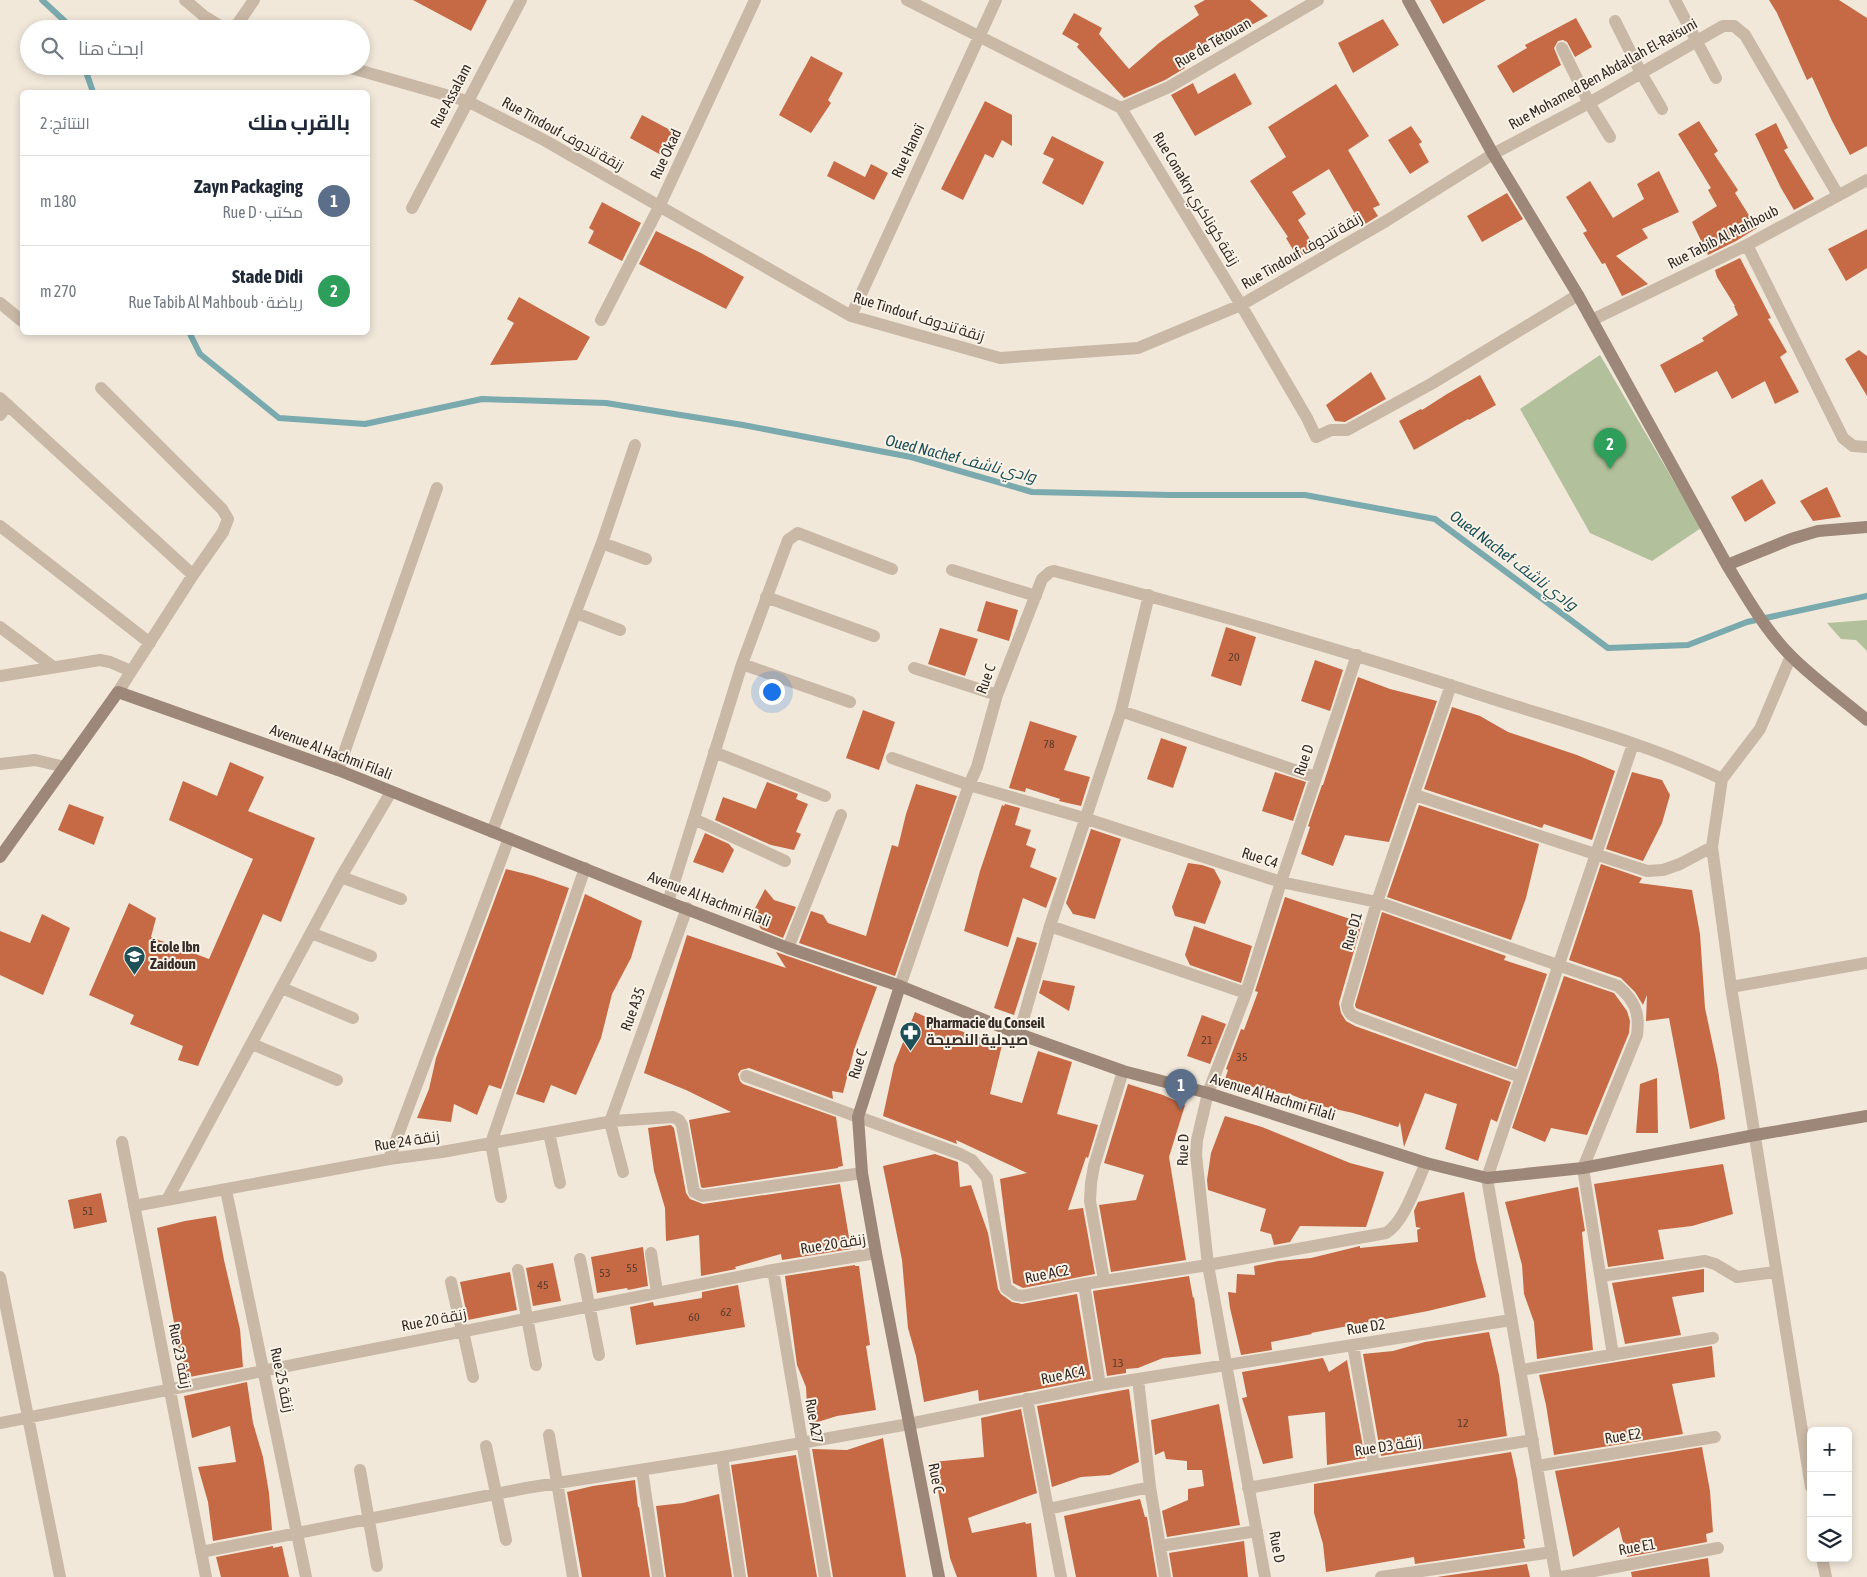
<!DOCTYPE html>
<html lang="ar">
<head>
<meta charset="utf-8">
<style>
	body { margin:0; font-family:"Asap Condensed",Cairo,sans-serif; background:#f2f2f3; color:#1f2937; direction:rtl }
	.controls { position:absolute; right:15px; bottom:15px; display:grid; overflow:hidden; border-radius:8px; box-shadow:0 2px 8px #0003 }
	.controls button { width:45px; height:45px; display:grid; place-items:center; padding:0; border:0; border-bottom:1px solid #e0e1e3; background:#fff; color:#1f2937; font:25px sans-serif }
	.you { position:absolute; left:771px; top:691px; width:18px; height:18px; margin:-12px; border:4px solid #fff; border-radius:50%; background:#1a73e8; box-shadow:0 0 0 8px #1a73e833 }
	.badge { display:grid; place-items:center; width:32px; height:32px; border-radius:50%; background:#2563eb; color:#fff; font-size:16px; font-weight:700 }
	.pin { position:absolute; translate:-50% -41px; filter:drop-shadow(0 1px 2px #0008) }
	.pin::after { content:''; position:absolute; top:26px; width:18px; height:15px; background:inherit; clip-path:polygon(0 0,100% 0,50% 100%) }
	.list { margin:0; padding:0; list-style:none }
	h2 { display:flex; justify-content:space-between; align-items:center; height:65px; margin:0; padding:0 20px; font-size:21px }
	h2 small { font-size:16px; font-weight:400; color:#747a83 }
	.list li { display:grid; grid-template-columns:32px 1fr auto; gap:15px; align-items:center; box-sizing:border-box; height:90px; padding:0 20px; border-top:1px solid #e0e1e3 }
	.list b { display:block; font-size:19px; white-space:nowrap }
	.list p { margin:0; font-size:16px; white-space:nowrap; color:#747a83 }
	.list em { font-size:16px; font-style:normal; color:#747a83 }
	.icon { flex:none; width:28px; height:28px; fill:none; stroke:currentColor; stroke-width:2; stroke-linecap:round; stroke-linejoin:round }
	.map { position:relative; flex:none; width:1867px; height:1577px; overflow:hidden; direction:ltr }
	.search { position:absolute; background:#fff; box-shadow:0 2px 8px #0003; left:20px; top:20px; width:350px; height:55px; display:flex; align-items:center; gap:12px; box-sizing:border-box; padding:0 18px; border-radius:28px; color:#747a83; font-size:19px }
	.panel { position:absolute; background:#fff; box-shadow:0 2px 8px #0003; left:20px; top:90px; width:350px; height:245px; border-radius:8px; direction:rtl }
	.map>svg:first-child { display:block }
	.green { fill:#b2c09b }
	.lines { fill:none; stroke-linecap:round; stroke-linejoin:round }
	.stream { stroke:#7aaaae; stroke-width:6 }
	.building { fill:#c56a45 }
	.street { stroke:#c9b8a6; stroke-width:12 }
	.secondary { stroke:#9d8778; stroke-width:12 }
	.labels { text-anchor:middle; stroke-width:4; stroke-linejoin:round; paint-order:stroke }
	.number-label { font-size:12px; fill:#5a3c2e }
	.street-label { font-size:15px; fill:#362c27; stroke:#f9f2e7 }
	.poi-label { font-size:15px; font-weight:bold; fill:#362c27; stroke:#f9f2e7; text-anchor:start }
	.water-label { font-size:16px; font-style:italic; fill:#1d5057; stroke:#f9f2e7 }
</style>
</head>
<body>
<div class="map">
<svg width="1867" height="1577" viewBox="0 0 1867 1577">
	<rect width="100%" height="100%" fill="#f1e8da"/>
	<!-- green -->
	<path class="green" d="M1600,355l101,173 -49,33 -62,-28 -70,-124z
		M1867,620v31l-11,-11 -15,-1 -14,-16z"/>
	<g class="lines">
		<!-- stream -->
		<path class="stream" d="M42,0l27,25 1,4
			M84,66l9,26
			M189,332l11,22 79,64 86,6 117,-25 124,4 137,22 168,32 121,35 139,3h134l130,24 173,129 80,-3 59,-23 120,-26"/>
	</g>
	<!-- building -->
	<path class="building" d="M413,0h74l-16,31z
		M1205,0h45l18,16 -22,12 -2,-4 -30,17 -1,-2 -33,18 5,11 -20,12 -41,18 -47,-51 2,-3 -17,-10 12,-21 28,15 -3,6 30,35 30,-26 40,-28 -5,-9z
		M1430,0h56l-43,24z
		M1769,0h70l28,18v128l-17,9 -18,-34 -20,-44 -5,3 -30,-67z
		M1576,18l16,29 -17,10 -8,-15 -4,-2 -5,1 -4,7 7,17 -48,28 -16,-27 30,-18 -2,-3z
		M1383,19l16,26 -46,28 -15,-30z
		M811,56l32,17 -15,27 3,3 -20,30 -32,-18z
		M1235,73l17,31 -57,32 -24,-41 22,-12 5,11z
		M1336,84l33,52 -21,14 32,55 -7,3 5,8 -16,10 -33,-57 -37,23 14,22 -8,6 17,27 -17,11 -12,-20 2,-1 -38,-56 36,-24 -18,-30z
		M985,101l27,14v31l-10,-6 -9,18 -8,-4 -22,46 -22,-11z
		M642,115l32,17 -13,23 -31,-17z
		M1699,121l19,30 -4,3 24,36 -3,3 22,35 -21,13 -28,14 -16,-33 25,-16 -9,-16 3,-2 -33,-54z
		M1776,123l12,25 -4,2 30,49 -20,11 -13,-22 -26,-54z
		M1411,126l11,16 -3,2 10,18 -19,12 -22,-34z
		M1052,136l52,26 -21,43 -41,-22 12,-24 -11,-5z
		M834,161l31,16 6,-13 17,9 -14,27 -47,-24z
		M1659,171l20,41 -37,17 6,9 -32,18 32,28 -26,12 -17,-33 -3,1 -19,-31 4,-2 -21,-34 24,-16 23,37 31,-19 -7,-15z
		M1507,193l16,26 -41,23 -15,-26z
		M602,202l39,21 -19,38 -34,-18 6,-12 -5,-3z
		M1867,229v39l-21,13 -18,-32z
		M656,231l45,22 43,24 -18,32 -87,-45z
		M1740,258l31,60 -3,1 19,33 -7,5 19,35 -24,12 -10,-23 -33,18 -15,-28 -42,22 -15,-28 44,-24 -2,-3 36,-23 -4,-9h1l-18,-29 -2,-7z
		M519,297l71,40 -13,23 -87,5 24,-42 -7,-4z
		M1859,350l8,6v40l-22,-37z
		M1371,372l15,27 -41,23 -10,-1 -9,-16z
		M1480,375l16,30 -27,15 -1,-1 -54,31 -15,-29 22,-12 1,1 25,-16z
		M1762,479l14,24 -31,19 -14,-25z
		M1827,487l14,30 -28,4 -13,-20z
		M986,601l32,9 -9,31 -32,-10z
		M1226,627l30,10 -15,49 -30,-10z
		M940,628l38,11 -13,37 -37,-12z
		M1315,660l28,10 -13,41 -29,-10z
		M1358,677l32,12 47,12 -48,141 -44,-7 -12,31 -32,-12 9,-27 -2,-1 14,-41h1z
		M1452,707l28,9 28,16 69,23 38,16 -23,69 -48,-16 -2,4 -118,-39z
		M863,710l32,12 -16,48 -33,-12z
		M1030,721l47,15 -13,34 26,7 -9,29 -22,-5 1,-2 -34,-11 -1,4 -16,-4z
		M1161,738l26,9 -14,41 -26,-9z
		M230,762l34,15 -16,34 67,27 -34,84 -18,-8 -65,152 -20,-6 5,-14 -53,-22 4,-9 -45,-20 40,-92 27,15 -5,19 58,22 44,-100 -84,-39 14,-39 34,15z
		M1275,772l31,10 -13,39 -31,-10z
		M1632,772l30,8 8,15 -8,28 -19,38 -37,-12z
		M767,782l31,12 -2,5 12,5 -12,28 5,2 -7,16 -23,-5 -56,-25 8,-23 33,12z
		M916,784l41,12 -62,180 -96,-33 12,-32 12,4 5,8 38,13 26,-91 6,2 8,-33z
		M69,804l35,13 -10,28 -36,-15z
		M1005,804l15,4 -5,17 16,5 -5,15 10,4 -6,18 27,11 -11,30 -23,-10 -15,49 -44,-16 16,-60 22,-66 2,1z
		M1419,805l120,39 -13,54 -15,42 -124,-43z
		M1091,829l30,10 -26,80 -22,-5 -7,-11z
		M705,833l24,11 5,6 -11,23 -30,-11z
		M1188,863l14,2 12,4 7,13 -16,42 -30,-8 -3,-9z
		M1601,864l41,14 -3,5 53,7 8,44 5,74 13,61 7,50 -35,10 -21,-111 -23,3 1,-26 -4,10 -8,-13 -14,-14 -52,-18z
		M506,869l28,7 35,12 -68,201 -12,-4 -12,30 -23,-11 -3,18 -34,-4 12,-29 7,-31z
		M765,889l9,11 22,7 -13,31 -22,-9 -9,-15z
		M585,894l57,27 -11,37 -19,36 -11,44 -25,57 -25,-10 -7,18 -28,-9z
		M1285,897l77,26 -23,80 2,10 5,8 9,5 156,56 -14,40 -6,-3 -13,42 -33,-12 12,-45 -32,-11 -21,54 -4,-25 -2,5 -45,-14 -36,-8 -25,-10 -36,-7 -31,-9 3,-9 -2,-1 15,-40 3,1 14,-38 -3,-1z
		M1382,912l124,44 -2,4 43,14 -31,93 -160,-59 -1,-3z
		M42,914l28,14 -27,67 -43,-20v-44l30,12z
		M1194,926l58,20 -11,37 -51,-18 -5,-10z
		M687,935l99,33 -10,-16 101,35 -23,63 -11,43 -11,-2 1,8 -84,-31 -8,2 -3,4 2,7 3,3 93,33 7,49 -5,1v1l-135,20 -2,-1 -12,-67 42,-8 -45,-22 -42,-17z
		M1017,937l20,6 -23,72 -20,-7z
		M1564,976l50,17 13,18 3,10 -1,12 -42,102 -36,-7 -6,14 -33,-14z
		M1043,980l32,6 -6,25 -30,-18z
		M915,1012l31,14 56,19 -12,49 32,9 16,-52 34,11 -15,52 41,11 -10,33 -2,-1 -18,53 15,-2 12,66 -72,14 -10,-5 -13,-104 27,-6 -71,-33 1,4 -74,-28 11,-51z
		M1202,1015l24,9 -16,40 -23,-8z
		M1657,1078l1,55h-22l4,-49z
		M1128,1084l35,11 22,10 -16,52 17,103 -75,12 -12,-67 37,-5 8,-25 -40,-12z
		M1225,1116l37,11 88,36 34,9 -18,55 -66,-1 -10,16 -16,3 -3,-11 -11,-3 6,-22 -58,-19 -1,-10 4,-27z
		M671,1125l3,3 12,65 4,6 13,5 137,-20 11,65 -69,11 -1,-6 -46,13 1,2 -35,7 -2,-41 -33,6 -1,-33 -11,-37 -6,-43z
		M935,1154l23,8 2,25 11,-2 17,48 10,56 3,5 11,8 10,2 55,-10 14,85 -112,22 -1,-11 -54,12 -8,-46 -8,-28 -6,-68 -19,-94z
		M1723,1164l10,50 -41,12 -34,4 6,29 -56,8 -14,-83z
		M1578,1187l7,44 -3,1 11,118 -56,9 -3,-37 -10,-28 -2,-29 -17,-63z
		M1464,1192l12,68 10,37 -58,14 -117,22 1,1 -41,8 1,8 -31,5 -11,-47 -2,-16 8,1 1,-19 18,1 -1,-9 24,-5 33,-3 49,-12v2l58,-6 -1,-12 4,-2 -5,-1 -2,-16 4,-9z
		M101,1193l6,29 -33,7 -6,-29z
		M216,1216l8,44 16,69 3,38 -59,11 -27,-150 28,-7z
		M643,1247l5,39 -20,4 -1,-2 -30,5 -6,-36z
		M553,1263l8,38 -28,5 -7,-38z
		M855,1265v1h4l11,79 -4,1 10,64 -39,6 -29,9 -2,-38 -9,-22 -12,-89z
		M1704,1269v23l-32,5 9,38 -56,9 -13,-61z
		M510,1272l7,38 -49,10 -8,-38z
		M1189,1276l4,22 1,-1 7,57 -38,4 -25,10 -12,1v4l-19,3 -14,-85z
		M738,1285l7,42 -109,18 -6,-38 23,-5 1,4 48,-8v-6z
		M1489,1332l10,43 8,61 -126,20 -18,-102 30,-3 32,-9z
		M1712,1346l3,31 -43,7 11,50 -129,21 -8,-50 -7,-30z
		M1323,1358l6,14 18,-12 18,98 -38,7 -2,-53 -37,4 5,42 -30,6 -21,-66 5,-1 -5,-25z
		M247,1382l6,41 10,34 6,36 3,37 -59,11 -5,-39 -10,-35 38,-5 -6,-36 -38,12 -8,-42z
		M1129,1389l10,73 -29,13 -29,2 -29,10 -15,-81z
		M1219,1404l21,121 -73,12 -5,-26 26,-11v-11l16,-3 -2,-16h-15v-9l-21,-2 -2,-8 -9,4 -4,-35z
		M1021,1409l16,84 -69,25 4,15 53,-11 1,2 5,-1 6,54h-80l-7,-19 -17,-96 51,-5 -3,-39z
		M883,1438l23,139h-73l-21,-128 35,1z
		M1702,1447l8,44 3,41 -7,2 1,8 -80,15 -8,-30 -46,30 -18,-86z
		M1511,1452l6,27 8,60h-2l2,9 -110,16 -1,-7 -88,15 -3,-28 -9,-31v-29z
		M796,1455l21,122h-69l-17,-112z
		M635,1480l3,27h1l11,70h-68l-15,-85 26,-6z
		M719,1494l13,83h-66l-10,-71 27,-3z
		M1140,1499l5,18h2l10,60h-81l-12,-61z
		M1244,1541l4,36h-75l-4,-24z
		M273,1546v2l9,-2 7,31h-68l-5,-20z
		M1708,1558l2,19h-78l-1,-5z
		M1527,1564l3,13h-93z"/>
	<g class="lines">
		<!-- street -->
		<path class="street" d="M185,0l19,16 21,13
			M907,0l214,108 120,197 66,113 9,19 15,-7h16l84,-46 147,-89
			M1675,0l41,78
			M1615,21l26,52 21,36
			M234,29l20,-29
			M1562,48l27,55 21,34
			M344,66l123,35 77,39 307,176 149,42 138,-10 103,-43 145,-84 107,-67 96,-51 134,-77h11l11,9 93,160
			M1121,108l48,-21 149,-87
			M412,208l109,-208
			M1747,245l96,193 10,8 14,1
			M0,303l22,18
			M851,316l145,-316
			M601,320l58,-113 96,-207
			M1592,320l155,-75 120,-65
			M101,388l121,121 6,10 -5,13 -30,43 -75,117
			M0,398l193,177
			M0,415l8,-10
			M0,526l150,117
			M602,543l44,16
			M952,570l84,26
			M766,597l108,39
			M576,613l44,17
			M0,627l52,39
			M1791,656l-31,73 -38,50 -10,68 19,140 80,500
			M742,664l108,38
			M914,668l83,27
			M0,676l100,-16 10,2 21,9
			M1451,685l-74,217 -30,103c1,8 4,10 11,13l163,59
			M1121,711l194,66
			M714,752l111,44
			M892,758l77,27 115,33 197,64 96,20 241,84c17,15 22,27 19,49l-54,133 30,187
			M0,764l35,-4 30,7
			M338,770l99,-282
			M1415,795l232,76 16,-1 17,-6 32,-17
			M694,819l91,42
			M492,832l110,-289 33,-98
			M341,877l60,22
			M668,902l74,-238 46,-124 10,-7 94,36
			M1050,926l196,67
			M311,933l60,23
			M788,948l53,-133
			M900,986l69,-201 8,-18 20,-72 45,-116 8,-7 4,-1c147,38 292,80 436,127 78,25 158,46 232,81
			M1731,987l136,-24
			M282,988l71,30
			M1019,1034l31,-108 71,-215 28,-116
			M252,1044l85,36
			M746,1076l214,78 12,6 15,18 19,110 10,7 7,1 61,-12 124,-19 178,-32c19,-12 30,-49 40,-70
			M610,1122l77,-214
			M610,1122l13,50
			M549,1133l11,50
			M122,1142l84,435
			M389,1159l120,-321
			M226,1190l80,387
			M501,1197l-10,-54 94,-275
			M167,1200l174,-323 50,-85
			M134,1206l255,-47 53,-7 171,-31 60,-4 6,3 3,5 12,67 8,4 160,-23
			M651,1253l6,39
			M580,1259l19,96
			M518,1270l18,95
			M773,1270l52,307
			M1601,1276l104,-15 10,3 22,13 38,-5
			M0,1277l60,300
			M1104,1280l-14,-79 1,-18 3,-17 29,-95
			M451,1282l11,49
			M1084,1284l16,101
			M463,1331l10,46
			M1353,1345l21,120
			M1521,1370l192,-32
			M1138,1379l12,108 15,90
			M1027,1399l34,178
			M0,1423l773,-153 103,-17
			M549,1435l24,142
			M486,1446l20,94
			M722,1457l18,120
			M1537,1466l178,-29
			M360,1470l17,96
			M642,1470l16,107
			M1248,1488l126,-23 159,-25
			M1048,1509l102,-22
			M1160,1546l97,-15
			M201,1552l325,-64 196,-31 187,-33 191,-39 411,-65
			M1822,1558l4,19
			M1265,1577l-57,-312 -12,-110 1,-15 11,-47 38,-100 35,-111 76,-227
			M1381,1577l171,-25
			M1556,1577l-69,-399 146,-434
			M1562,1577l156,-29"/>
		<!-- secondary -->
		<path class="secondary" d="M1408,0l85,154 85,141 149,270c19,31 38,65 64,91 23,23 51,43 76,64
			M1727,565l64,-26 27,-8 49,-4
			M0,857l118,-165 220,78 330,132 120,46 112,38 119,48 104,37 85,22 218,70 61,15 96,-10 172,-33 112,-19
			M900,986l-42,131 4,56 14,80 63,324"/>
	</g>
	<!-- icons -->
	<defs>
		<symbol id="school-pin" viewBox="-11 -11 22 30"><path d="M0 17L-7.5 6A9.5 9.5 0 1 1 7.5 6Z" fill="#1d5057" stroke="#f9f2e7"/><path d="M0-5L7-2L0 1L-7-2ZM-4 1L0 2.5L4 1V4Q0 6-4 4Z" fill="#fff"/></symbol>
		<symbol id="pharmacy-pin" viewBox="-11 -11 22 30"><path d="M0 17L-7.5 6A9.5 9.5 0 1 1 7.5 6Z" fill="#1d5057" stroke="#f9f2e7"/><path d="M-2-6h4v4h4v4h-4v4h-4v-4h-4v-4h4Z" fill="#fff"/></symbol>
	</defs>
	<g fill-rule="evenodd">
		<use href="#school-pin" x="122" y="944" width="25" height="34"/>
		<use href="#pharmacy-pin" x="898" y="1020" width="25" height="34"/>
	</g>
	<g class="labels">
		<!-- number labels -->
		<g class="number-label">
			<text x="1234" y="661">20</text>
			<text x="1049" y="748">78</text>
			<text x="1207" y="1044">21</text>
			<text x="1242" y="1061">35</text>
			<text x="88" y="1215">51</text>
			<text x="632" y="1272">55</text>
			<text x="605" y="1277">53</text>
			<text x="543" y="1289">45</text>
			<text x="726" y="1316">62</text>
			<text x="694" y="1321">60</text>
			<text x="1118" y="1367">13</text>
			<text x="1463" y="1427">12</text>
		</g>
		<!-- street labels -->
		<g class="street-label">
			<text transform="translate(1213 43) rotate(-30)" y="5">Rue de Tétouan</text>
			<text transform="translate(1603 74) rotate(-29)" y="5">Rue Mohamed Ben Abdallah El-Raisuni</text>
			<text transform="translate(451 96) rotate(-62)" y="5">Rue Assalam</text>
			<text transform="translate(563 134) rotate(29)" y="5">Rue Tindouf زنقة تندوف</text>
			<text transform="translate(908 151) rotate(-65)" y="5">Rue Hanoï</text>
			<text transform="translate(666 154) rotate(-65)" y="5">Rue Okad</text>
			<text transform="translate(1196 199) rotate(59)" y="5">Rue Conakry زنقة كوناكري</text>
			<text transform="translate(1723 237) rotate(-27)" y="5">Rue Tabib Al Mahboub</text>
			<text transform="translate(1302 251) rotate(-30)" y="5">Rue Tindouf زنقة تندوف</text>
			<text transform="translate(919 317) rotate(17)" y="5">Rue Tindouf زنقة تندوف</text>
			<text transform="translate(986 679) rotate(-70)" y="5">Rue C</text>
			<text transform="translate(331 752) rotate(21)" y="5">Avenue Al Hachmi Filali</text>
			<text transform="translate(1304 760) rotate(-71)" y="5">Rue D</text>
			<text transform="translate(1260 858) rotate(18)" y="5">Rue C4</text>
			<text transform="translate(709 899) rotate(21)" y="5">Avenue Al Hachmi Filali</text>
			<text transform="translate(1352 931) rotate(-74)" y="5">Rue D1</text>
			<text transform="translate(633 1009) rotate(-70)" y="5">Rue A35</text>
			<text transform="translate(858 1064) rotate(-72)" y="5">Rue C</text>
			<text transform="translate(1273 1097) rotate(17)" y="5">Avenue Al Hachmi Filali</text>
			<text transform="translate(407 1141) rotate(-9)" y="5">Rue 24 زنقة</text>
			<text transform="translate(1183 1150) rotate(-88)" y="5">Rue D</text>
			<text transform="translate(833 1244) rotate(-9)" y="5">Rue 20 زنقة</text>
			<text transform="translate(1047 1274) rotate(-11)" y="5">Rue AC2</text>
			<text transform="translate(434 1320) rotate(-11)" y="5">Rue 20 زنقة</text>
			<text transform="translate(1366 1327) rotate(-9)" y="5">Rue D2</text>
			<text transform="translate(180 1356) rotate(79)" y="5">Rue 23 زنقة</text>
			<text transform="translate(1063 1375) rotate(-11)" y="5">Rue AC4</text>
			<text transform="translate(282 1380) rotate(78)" y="5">Rue 25 زنقة</text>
			<text transform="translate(814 1421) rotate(80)" y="5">Rue A27</text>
			<text transform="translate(1623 1436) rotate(-9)" y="5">Rue E2</text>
			<text transform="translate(1388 1446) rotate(-9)" y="5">Rue D3 زنقة</text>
			<text transform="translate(936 1478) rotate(79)" y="5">Rue C</text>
			<text transform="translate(1277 1547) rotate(80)" y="5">Rue D</text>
			<text transform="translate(1637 1547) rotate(-10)" y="5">Rue E1</text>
		</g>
		<!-- poi labels -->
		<g class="poi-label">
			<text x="150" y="952">École Ibn<tspan x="150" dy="17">Zaidoun</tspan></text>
			<text x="926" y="1028">Pharmacie du Conseil<tspan x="926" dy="17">صيدلية النصيحة</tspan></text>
		</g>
		<!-- water labels -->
		<g class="water-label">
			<text transform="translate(961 458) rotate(14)" y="6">Oued Nachef وادي ناشف</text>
			<text transform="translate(1514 560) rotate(37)" y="6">Oued Nachef وادي ناشف</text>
		</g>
	</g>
</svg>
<div class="controls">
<button>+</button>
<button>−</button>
<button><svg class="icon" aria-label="layers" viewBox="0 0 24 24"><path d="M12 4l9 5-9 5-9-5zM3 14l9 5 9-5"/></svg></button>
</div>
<div class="you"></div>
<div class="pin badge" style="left:1181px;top:1110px;background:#5c6f8a">1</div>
<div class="pin badge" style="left:1610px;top:469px;background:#2e9e5b">2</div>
<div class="search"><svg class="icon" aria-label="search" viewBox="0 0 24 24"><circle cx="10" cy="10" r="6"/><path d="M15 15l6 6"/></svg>ابحث هنا</div>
<section class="panel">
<h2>بالقرب منك<small>النتائج: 2</small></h2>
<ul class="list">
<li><span class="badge" style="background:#5c6f8a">1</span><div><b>Zayn Packaging</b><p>مكتب · Rue D</p></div><em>180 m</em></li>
<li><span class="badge" style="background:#2e9e5b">2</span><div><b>Stade Didi</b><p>رياضة · Rue Tabib Al Mahboub</p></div><em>270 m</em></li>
</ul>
</section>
</div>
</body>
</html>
